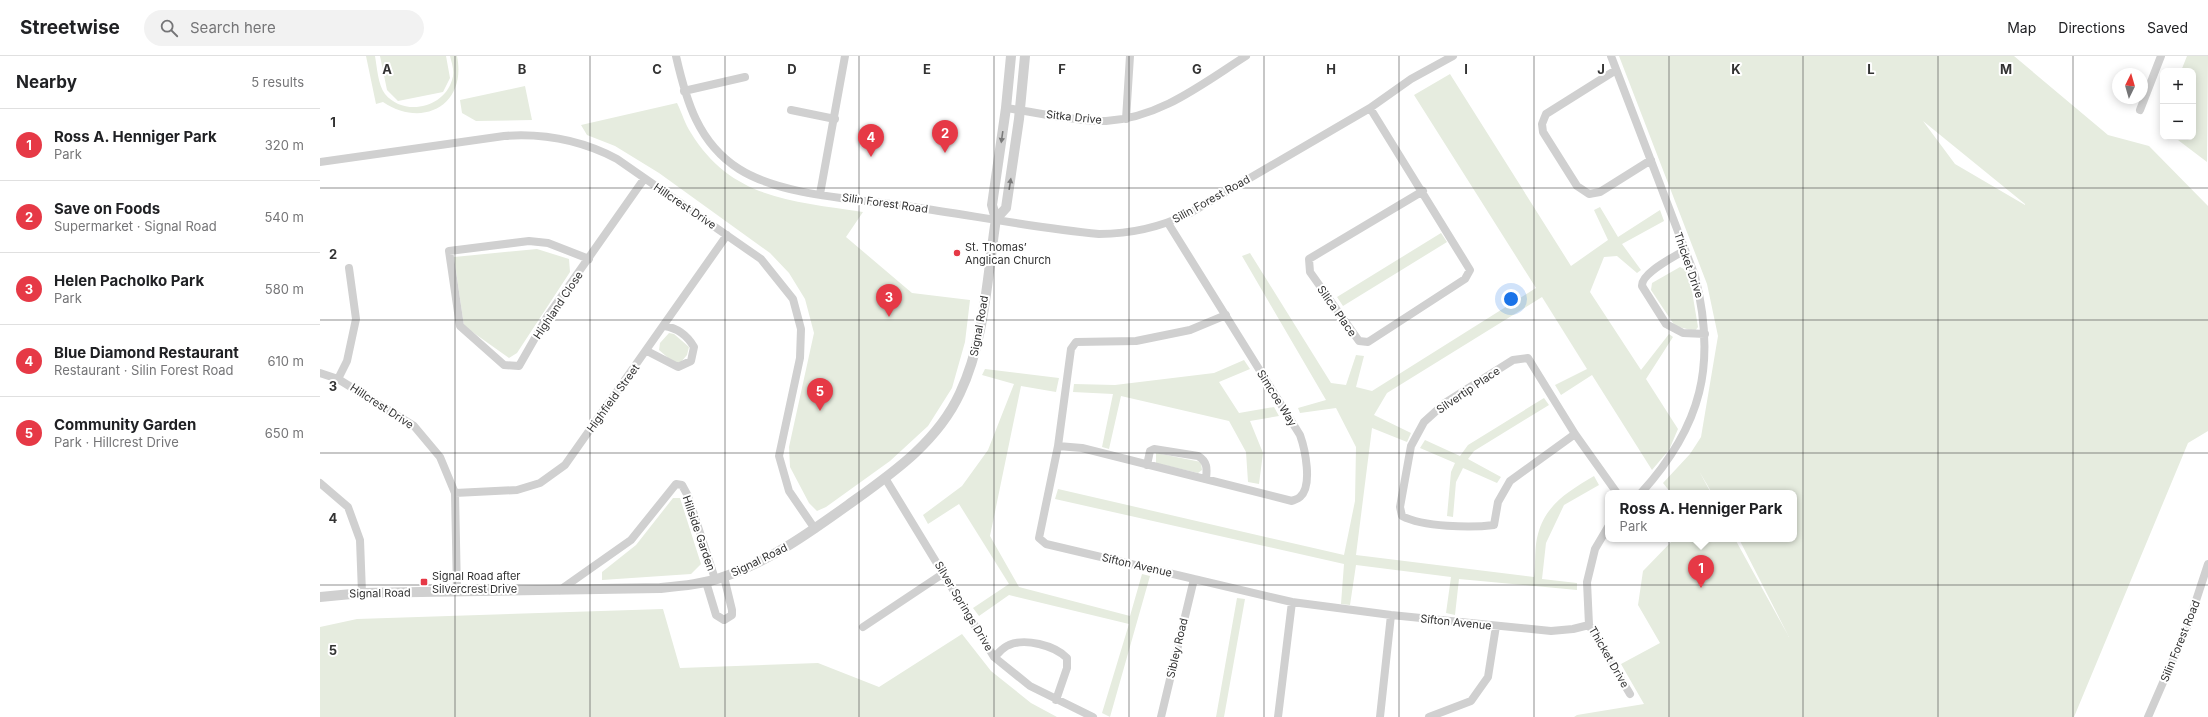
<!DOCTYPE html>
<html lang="en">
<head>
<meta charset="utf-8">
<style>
	body { margin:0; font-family:Inter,sans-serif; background:#f2f2f2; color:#202124 }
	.controls { position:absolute; right:12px; top:12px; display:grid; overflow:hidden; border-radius:8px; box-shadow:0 2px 10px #0003 }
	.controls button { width:36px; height:36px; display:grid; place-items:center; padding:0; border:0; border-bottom:1px solid #e0e0e0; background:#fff; color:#202124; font:20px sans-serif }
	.compass { position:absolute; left:1792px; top:12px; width:36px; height:36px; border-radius:50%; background:#fff; box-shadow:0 2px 10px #0003; rotate:5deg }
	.you { position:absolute; left:1191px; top:243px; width:14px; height:14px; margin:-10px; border:3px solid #fff; border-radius:50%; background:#1a73e8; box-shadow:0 0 0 6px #1a73e833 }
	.badge { display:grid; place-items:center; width:26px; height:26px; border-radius:50%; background:#e63946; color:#fff; font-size:13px; font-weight:700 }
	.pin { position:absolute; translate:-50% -33px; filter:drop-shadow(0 1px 2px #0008) }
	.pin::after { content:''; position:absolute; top:21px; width:14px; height:12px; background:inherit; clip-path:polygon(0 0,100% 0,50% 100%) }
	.popup { position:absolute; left:1285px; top:434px; width:192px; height:52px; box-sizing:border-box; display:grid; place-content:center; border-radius:8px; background:#fff; filter:drop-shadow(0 1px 3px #0005); font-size:13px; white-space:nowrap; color:#757577 }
	.popup b { font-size:15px; color:#202124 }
	.popup::after { content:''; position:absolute; left:50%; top:100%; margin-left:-8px; border:8px solid transparent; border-top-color:#fff }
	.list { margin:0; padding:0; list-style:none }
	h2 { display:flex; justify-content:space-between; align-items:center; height:52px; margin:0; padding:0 16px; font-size:17px }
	h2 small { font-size:13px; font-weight:400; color:#757577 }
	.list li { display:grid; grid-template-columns:26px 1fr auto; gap:12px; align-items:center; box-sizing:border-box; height:72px; padding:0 16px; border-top:1px solid #e0e0e0 }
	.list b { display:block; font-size:15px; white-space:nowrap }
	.list p { margin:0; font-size:13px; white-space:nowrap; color:#757577 }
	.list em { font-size:13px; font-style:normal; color:#757577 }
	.icon { flex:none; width:22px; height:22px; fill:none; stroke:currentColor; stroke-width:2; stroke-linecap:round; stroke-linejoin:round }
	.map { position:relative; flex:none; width:1888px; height:661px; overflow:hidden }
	header { display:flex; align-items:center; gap:24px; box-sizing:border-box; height:56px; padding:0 20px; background:#fff; border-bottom:1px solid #e0e0e0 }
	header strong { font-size:19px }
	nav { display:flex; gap:22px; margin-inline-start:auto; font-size:14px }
	.search { width:280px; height:36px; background:#f2f2f2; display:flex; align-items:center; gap:10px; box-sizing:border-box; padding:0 14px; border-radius:22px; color:#757577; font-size:15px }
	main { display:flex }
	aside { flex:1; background:#fff }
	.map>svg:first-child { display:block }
	.green { fill:#e6ecdf; fill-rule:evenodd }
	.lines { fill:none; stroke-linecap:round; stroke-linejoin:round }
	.minor { stroke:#d0d0d0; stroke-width:8 }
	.tertiary { stroke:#d0d0d0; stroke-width:10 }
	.oneway { fill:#7a7a7a }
	.grid { fill:none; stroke:#333; stroke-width:1; stroke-opacity:0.55 }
	.poi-dot { fill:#e63946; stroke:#fff; stroke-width:1.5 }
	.labels { text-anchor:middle; stroke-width:4; stroke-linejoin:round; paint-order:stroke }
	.street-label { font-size:11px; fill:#333; stroke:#fff }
	.poi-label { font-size:11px; fill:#333; stroke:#fff; text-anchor:start }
	.grid-label { font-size:13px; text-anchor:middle; font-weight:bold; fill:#333; stroke:#fff; stroke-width:4; stroke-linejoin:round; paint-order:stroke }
</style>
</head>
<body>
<header>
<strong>Streetwise</strong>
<div class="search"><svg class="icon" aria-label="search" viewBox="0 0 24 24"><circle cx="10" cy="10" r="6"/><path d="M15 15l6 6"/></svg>Search here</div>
<nav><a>Map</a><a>Directions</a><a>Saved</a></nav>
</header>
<main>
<aside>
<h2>Nearby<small>5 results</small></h2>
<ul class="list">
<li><span class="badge">1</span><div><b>Ross A. Henniger Park</b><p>Park</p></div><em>320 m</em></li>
<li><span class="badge">2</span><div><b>Save on Foods</b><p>Supermarket · Signal Road</p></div><em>540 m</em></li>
<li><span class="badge">3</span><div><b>Helen Pacholko Park</b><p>Park</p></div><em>580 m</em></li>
<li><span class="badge">4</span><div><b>Blue Diamond Restaurant</b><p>Restaurant · Silin Forest Road</p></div><em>610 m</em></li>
<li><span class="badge">5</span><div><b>Community Garden</b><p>Park · Hillcrest Drive</p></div><em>650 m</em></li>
</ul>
</aside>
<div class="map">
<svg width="1888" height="661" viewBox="0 0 1888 661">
	<rect width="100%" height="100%" fill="#fff"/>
	<!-- green -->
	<path class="green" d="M46,0h9c2,11 3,29 10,38 19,23 59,14 67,-14 3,-8 0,-16 -2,-24h7c10,49 -34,73 -74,46l-7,2z
		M60,0h66l4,22 -7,14 -45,9 -11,-11z
		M1299,0h395l94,79 41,11 59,60v225l-20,12 -114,274h-500l3,-2 67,-11 -23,-40 39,-21 -22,-38 5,-34 31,-32h61l54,98 -50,-98h55v-46h-82l-13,-22 12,22h-40l-8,-10 27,-29 11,-17 17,-101 -11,-52zM1603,65l102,83v1l-70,-41z
		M1867,0h21l-1,106 -33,-25h19v-66h-12z
		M1130,18l121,192 37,-26 -14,-30 6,-3 18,30 42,-27 4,11 -42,23 19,26 -4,3 -20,-17 -13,1 -14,35 51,78 28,-36 4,3 -27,42 32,50 -9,21 -17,20 -60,-95 -31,20 -6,-10 32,-16 -45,-72 -155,96 -13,22 37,18 -4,9 -35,-14 -16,127 178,22c2,-13 0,-30 4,-43 8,-30 31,-43 56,-58l5,9 -35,20 -18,38 -4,36 35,4v7l-118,-11 -4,36 -9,-2 5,-36 -95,-12 -6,40 -9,-1 3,-40 -289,-65 3,-10 286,66 11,-54 1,-54 -20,-39 -36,5 -2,-5 28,-8 -84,-144 8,-3 81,130 15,2 10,-30 8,1 -8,31 16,4 164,-103 -122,-193z
		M205,30l7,34 -56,1 -14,-8 -2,-13z
		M357,47c5,10 8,21 14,30 41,67 103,68 172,79l-17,25 66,56 58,7 -5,42 -13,46 -24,38 -38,35 -64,46 -9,4 -8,-8 -19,-36 -1,-20 25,-114 -9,-34 -16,-26 -19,-20 -111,-80 -44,-27 -28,-11 -6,-10z
		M1121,177l6,9 -104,64 -6,-9z
		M217,193l32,10 1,13 -53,81 -8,5 -45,-32 -10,-69z
		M1360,211l6,3 5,15 7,42 -3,4 -20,-5 -24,-36 1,-7z
		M349,277l5,1 15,13 -2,8 -6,7 -7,1 -15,-13 1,-7z
		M924,304l6,9 -31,13 20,31 35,-6 5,9 -29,5 13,32 -4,31 -11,-2 -2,-30 -17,-31 -108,-25 -12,53 -7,-2 11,-53 -40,-2 1,-8 41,1 99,-12z
		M665,313l74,9 -3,14 -35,-6 -31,150 29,51 111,29 12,-42 8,2 -40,141 -8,-4 27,-89 -120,-29 -30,21 -6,-8 36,-24 -50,-80 -31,20 -5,-9 39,-29 26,-36 26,-66 -32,-9z
		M1224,342l5,7 -75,46 -6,8 33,18 -4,6 -34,-15 -7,14 -3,35 -6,-1 4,-44 4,-9 -35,-15 5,-8 35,16 8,-11z
		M836,397l45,9 1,8 -4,3 -42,-10z
		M353,442h7l21,66 -10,10 -89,6v-8l34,-27z
		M917,542l8,1 -21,118h-8z
		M343,553l17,59 138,-5 61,24 83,-53 29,37 40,32 26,14h-737v-90l37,-8z"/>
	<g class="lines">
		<!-- minor -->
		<path class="minor" d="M356,0c10,44 22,87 63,113 44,28 122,30 174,38 62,9 124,21 186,27 33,0 62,-7 91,-21l180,-105 41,-29 42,-23
			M1291,0l84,220c22,88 7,150 -54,217
			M1296,14l-70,44 -4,10 1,8 34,54 12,8 11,-2 51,-32
			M364,35l61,-14
			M686,52c29,4 72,14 100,13 54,-3 96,-37 140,-65
			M1050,52l100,162 -5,9 -97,63 -9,-1 -49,-69 -1,-13 114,-68
			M471,54l44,9
			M1820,54l21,-54
			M806,63l4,-63
			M0,106l184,-26c40,-3 77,4 113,23l144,100 32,40 8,30 -1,29 -21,98 10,35 26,38
			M500,138l25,-138
			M1365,194c-11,7 -44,23 -43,36l24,38 17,9 22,1
			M269,203l-41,-16 -19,-2 -80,10 11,75 44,39 15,1 28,-49 97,-138
			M906,259l-36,15 -54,11 -60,1 -5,7 -13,97 -19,92 7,6 246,58 99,13 160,16 22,-2 16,-4
			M327,295l31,16 13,-6 3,-14c-7,-12 -16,-19 -30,-21
			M0,317l18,6 76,47 26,31 15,36 2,98
			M18,323l9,-18 9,-42 -7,-51
			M1255,378l-65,47 -12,21 -4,23c-23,3 -71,2 -92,-9l-2,-9 11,-61 13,-24 21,-19 68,-43 15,-2 47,76 42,59
			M738,390l24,2 210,53c2,-1 6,-2 8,-4 13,-11 5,-48 0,-62l-132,-212
			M827,409l3,-14 4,-2 44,7c10,6 9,13 8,23
			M565,422l109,179 36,29 63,31
			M0,427l28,24 12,33 2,53
			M135,437l62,-3 23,-7 25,-18 162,-230
			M1288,471l-13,22 -8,33 2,43 41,69
			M386,526l10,33 8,5 8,-5v-5l-8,-33
			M240,534l71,-50 45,-56 6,1 6,11 27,83
			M543,571l81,-54
			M674,601c5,-4 9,-10 15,-12 16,-7 45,0 58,13v10l-11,32
			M841,661l33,-138
			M958,661l14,-115
			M1060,661l11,-102
			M1109,661l42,-16 17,-24 8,-51
			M1828,661l40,-92 20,-61"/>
		<!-- tertiary -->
		<path class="tertiary" d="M676,163l10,-11 13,-89 6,-63
			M0,541l42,-4 298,-5c22,-2 45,-4 66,-12 45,-16 83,-43 122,-71 43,-31 89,-62 112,-112 25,-53 27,-116 36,-174l-4,-14 14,-97 5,-52"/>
	</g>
	<!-- one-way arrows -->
	<defs><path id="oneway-solid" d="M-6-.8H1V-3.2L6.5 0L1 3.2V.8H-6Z"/></defs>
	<g class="oneway">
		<use href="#oneway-solid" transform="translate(682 81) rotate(98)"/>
		<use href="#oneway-solid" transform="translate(690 128) rotate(-81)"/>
	</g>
	<!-- grid -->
	<path class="grid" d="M135,0v661M270,0v661M405,0v661M539,0v661M674,0v661M809,0v661M944,0v661M1079,0v661M1214,0v661M1349,0v661M1483,0v661M1618,0v661M1753,0v661M0,132h1888M0,264h1888M0,397h1888M0,529h1888"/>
	<!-- markers -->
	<g class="poi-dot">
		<circle cx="637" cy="197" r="4"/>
		<rect x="100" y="522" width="8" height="8" rx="2"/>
	</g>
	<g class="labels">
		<!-- street labels -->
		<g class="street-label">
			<text transform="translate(754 61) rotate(6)" y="4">Sitka Drive</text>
			<text transform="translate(891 143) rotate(-29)" y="4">Silin Forest Road</text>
			<text transform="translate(565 147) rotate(8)" y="4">Silin Forest Road</text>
			<text transform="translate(365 150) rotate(34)" y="4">Hillcrest Drive</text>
			<text transform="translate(1369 209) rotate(71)" y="4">Thicket Drive</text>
			<text transform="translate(238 249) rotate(-56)" y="4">Highland Close</text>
			<text transform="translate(1017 255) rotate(55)" y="4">Silica Place</text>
			<text transform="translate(659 270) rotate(-80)" y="4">Signal Road</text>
			<text transform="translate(1148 334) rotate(-34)" y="4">Silvertip Place</text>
			<text transform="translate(293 342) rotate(-54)" y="4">Highfield Street</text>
			<text transform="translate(957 342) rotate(58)" y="4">Simcoe Way</text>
			<text transform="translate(62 350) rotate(33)" y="4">Hillcrest Drive</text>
			<text transform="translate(379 477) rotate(71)" y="4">Hillside Garden</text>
			<text transform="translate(439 504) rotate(-26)" y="4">Signal Road</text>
			<text transform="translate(817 509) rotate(13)" y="4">Sifton Avenue</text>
			<text transform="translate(60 537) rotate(-1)" y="4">Signal Road</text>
			<text transform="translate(644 550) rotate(59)" y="4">Silver Springs Drive</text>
			<text transform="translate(1136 566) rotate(6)" y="4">Sifton Avenue</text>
			<text transform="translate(1860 585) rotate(-68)" y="4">Silin Forest Road</text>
			<text transform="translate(857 592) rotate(-77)" y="4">Sibley Road</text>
			<text transform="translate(1289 601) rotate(60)" y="4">Thicket Drive</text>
		</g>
		<!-- poi labels -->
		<g class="poi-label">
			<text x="645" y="195">St. Thomas’<tspan x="645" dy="13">Anglican Church</tspan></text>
			<text x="112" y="524">Signal Road after<tspan x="112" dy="13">Silvercrest Drive</tspan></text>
		</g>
	</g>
	<g class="grid-label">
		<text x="67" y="18">A</text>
		<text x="202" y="18">B</text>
		<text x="337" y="18">C</text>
		<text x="472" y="18">D</text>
		<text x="607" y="18">E</text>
		<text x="742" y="18">F</text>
		<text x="877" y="18">G</text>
		<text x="1011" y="18">H</text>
		<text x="1146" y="18">I</text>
		<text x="1281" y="18">J</text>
		<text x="1416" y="18">K</text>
		<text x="1551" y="18">L</text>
		<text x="1686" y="18">M</text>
		<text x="13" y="71">1</text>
		<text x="13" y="203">2</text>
		<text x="13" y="335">3</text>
		<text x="13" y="467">4</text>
		<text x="13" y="599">5</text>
	</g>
</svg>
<div class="controls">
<button>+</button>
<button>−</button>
</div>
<svg class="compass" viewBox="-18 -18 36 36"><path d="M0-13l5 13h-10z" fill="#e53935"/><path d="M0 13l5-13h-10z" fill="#757577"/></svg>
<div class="you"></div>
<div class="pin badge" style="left:1381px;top:532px">1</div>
<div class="popup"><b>Ross A. Henniger Park</b>Park</div>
<div class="pin badge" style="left:625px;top:97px">2</div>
<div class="pin badge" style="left:569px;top:261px">3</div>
<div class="pin badge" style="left:551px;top:101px">4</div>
<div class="pin badge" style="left:500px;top:355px">5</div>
</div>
</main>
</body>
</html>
